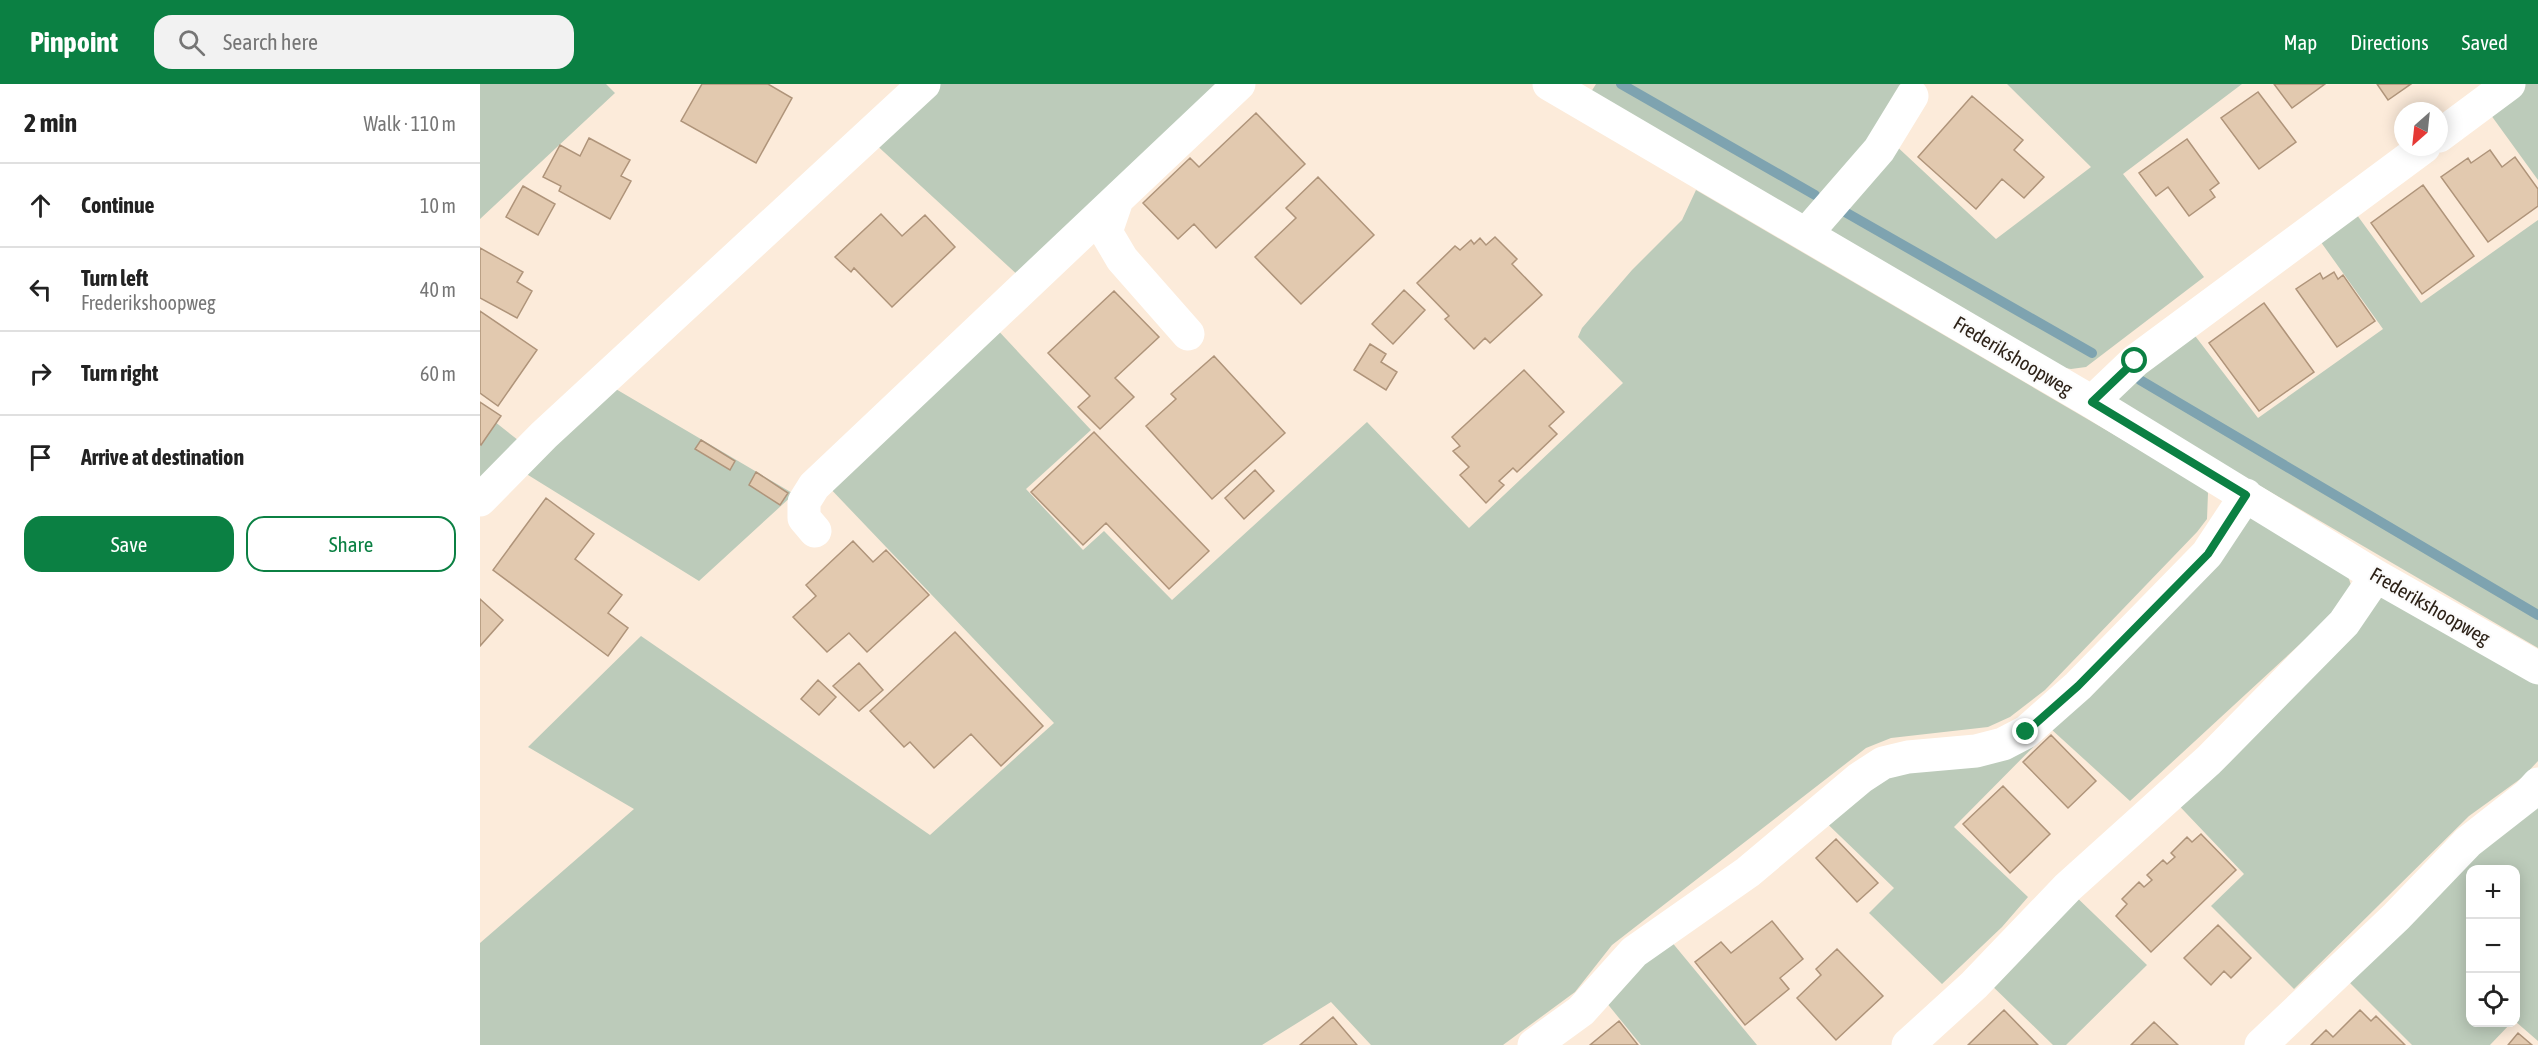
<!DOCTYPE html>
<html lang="en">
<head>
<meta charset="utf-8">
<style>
	body { margin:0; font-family:"Asap Condensed",sans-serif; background:#f2f2f2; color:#222 }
	.controls { position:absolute; right:18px; bottom:18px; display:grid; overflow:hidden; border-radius:12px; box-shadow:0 3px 15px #0003 }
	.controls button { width:54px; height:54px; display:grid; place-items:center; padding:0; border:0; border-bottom:2px solid #e0e0e0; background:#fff; color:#222; font:30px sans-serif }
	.compass { position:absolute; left:1914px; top:18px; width:54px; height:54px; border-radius:50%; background:#fff; box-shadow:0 3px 15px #0003; rotate:207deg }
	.stop { position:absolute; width:18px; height:18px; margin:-14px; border:4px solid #0b8043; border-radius:50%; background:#fff }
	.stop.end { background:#0b8043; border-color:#fff; box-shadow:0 2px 6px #0008 }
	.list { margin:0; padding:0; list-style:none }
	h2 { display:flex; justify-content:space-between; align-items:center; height:78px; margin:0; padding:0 24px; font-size:26px }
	h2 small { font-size:20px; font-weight:400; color:#767676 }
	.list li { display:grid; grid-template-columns:39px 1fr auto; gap:18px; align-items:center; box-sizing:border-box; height:84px; padding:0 24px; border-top:2px solid #e0e0e0 }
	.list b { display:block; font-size:22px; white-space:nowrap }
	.list p { margin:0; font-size:20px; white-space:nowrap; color:#767676 }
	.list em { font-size:20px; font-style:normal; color:#767676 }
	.actions { display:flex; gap:12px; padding:18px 24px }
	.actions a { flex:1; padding:14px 0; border:2px solid #0b8043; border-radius:18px; text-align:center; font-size:21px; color:#0b8043 }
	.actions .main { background:#0b8043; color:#fff }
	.icon { flex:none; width:33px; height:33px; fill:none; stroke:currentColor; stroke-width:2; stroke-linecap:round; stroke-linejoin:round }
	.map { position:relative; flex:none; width:2058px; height:961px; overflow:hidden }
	header { display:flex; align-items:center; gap:36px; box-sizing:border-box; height:84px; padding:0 30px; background:#0b8043; color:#fff }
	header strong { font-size:28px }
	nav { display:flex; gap:33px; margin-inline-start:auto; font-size:21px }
	.search { width:420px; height:54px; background:#f2f2f2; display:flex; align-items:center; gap:15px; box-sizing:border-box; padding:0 21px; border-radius:18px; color:#767676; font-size:22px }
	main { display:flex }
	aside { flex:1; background:#fff }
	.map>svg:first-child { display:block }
	.green { fill:#bccbba }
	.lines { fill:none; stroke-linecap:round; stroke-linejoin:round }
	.stream { stroke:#7ea3b0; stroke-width:10 }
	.building { fill:#e2c9af; stroke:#af947a; stroke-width:1.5 }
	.minor { stroke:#fff; stroke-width:33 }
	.route { stroke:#0b8043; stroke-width:8 }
	.labels { text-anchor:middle; stroke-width:4.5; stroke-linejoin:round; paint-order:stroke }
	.street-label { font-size:20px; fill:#2d2218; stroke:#fbfbfb }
</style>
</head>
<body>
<header>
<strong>Pinpoint</strong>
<div class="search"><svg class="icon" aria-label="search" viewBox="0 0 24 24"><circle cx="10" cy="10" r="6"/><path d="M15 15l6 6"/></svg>Search here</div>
<nav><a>Map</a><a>Directions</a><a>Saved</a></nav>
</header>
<main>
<aside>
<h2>2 min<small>Walk · 110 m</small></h2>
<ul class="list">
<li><svg class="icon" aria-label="ahead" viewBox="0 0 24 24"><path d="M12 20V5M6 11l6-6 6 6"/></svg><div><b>Continue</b></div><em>10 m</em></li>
<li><svg class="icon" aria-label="left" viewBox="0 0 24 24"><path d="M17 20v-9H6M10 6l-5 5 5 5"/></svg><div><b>Turn left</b><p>Frederikshoopweg</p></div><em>40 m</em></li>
<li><svg class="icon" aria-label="right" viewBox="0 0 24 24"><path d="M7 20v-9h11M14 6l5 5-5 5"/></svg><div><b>Turn right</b></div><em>60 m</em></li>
<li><svg class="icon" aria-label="arrive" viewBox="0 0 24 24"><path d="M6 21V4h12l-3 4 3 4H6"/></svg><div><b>Arrive at destination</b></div></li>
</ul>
<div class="actions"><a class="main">Save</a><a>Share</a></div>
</aside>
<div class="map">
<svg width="2058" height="961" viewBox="0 0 2058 961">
	<rect width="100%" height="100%" fill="#fcebda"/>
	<!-- green -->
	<path class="green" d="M0,0h126l9,9 -135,126z
		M453,0h296l-208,194 -149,-137z
		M1116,0h305l-26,59 -73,74 -211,-125z
		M1527,0h235l-119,90 81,103 -118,90 -15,2 -12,-2 -239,-141 72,-84 104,97 95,-72z
		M2045,0h13v96l-50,-69z
		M1216,106l446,261 60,35 6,7 -1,26 -10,13 -152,158 -35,27 -22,10 -97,11 -25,10 -254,197 -37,47 -72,53h-132l-40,-43 -69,43h-782v-102l154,-134 -106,-62 113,-111 289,199 124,-112 -229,-240 168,-158 98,105 -65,59 57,61 21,-19 68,69 195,-178 102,106 154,-145 -45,-46 4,-9 50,-58 50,-50z
		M1869,120l72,99 117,-83v428l-427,-249 75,-75 72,94 125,-89 -70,-98z
		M129,301l185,109 -95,87 -179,-111z
		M0,326l43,34 -43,44z
		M1768,428l100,64 3,9 -15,26 -206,190 -79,-72 -97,98 74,70 -26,30 -60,57 -73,-71 25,-25 -81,-78 58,-47 142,-30z
		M1906,510l152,87v80l-15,16 -54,39 -175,173 -83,-83 33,-32 -77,-81 199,-190z
		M2058,699v258l-22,-19v-152h-46v152l41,1 -21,22h-78l-75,-75z
		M1588,805l79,76 -81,80h-13l-71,-69z
		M1181,845l96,116h-116l-44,-54z"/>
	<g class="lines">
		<!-- stream -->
		<path class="stream" d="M1141,0l194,111
			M1365,128l247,141
			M1660,296l398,235"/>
	</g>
	<!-- building -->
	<path class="building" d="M222,0h66l24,14 -36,65 -75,-42z
		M1794,0h51l-33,24z
		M1897,0h34l-23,16z
		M1778,8l38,50 -37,27 -38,-51z
		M1492,12l51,44 -9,10 30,27 -20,21 -22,-19 -26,30 -58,-52z
		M776,29l49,51 -89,84 -22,-24 -16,15 -35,-36 47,-45 9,9z
		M109,54l41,22 -9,16 10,5 -21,38 -51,-28 2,-5 -18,-9 17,-32 20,11z
		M1707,55l32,44 -9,7 5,7 -26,19 -21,-29 -12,9 -17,-23z
		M2010,66l12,17 13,-10 23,32v17l-50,36 -47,-65 27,-19 3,5z
		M838,93l56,58 -73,69 -46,-47 41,-39 -10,-10z
		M1943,101l51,71 -52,38 -51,-71z
		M43,102l32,18 -17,31 -32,-18z
		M401,130l21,22 23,-21 30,32 -63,60 -38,-39 -3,4 -16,-15z
		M1015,153l22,22 -5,5 30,31 -52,48 -5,-5 -11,11 -29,-30 4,-3 -32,-33 38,-37 5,4 11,-10 3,4 6,-6 6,7z
		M0,164l43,24 -6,10 15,9 -15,27 -37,-20z
		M1854,188l4,7 5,-4 32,46 -38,26 -41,-58 24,-16 3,6z
		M924,206l21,20 -32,34 -21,-20z
		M634,207l45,46 -44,41 19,19 -34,32 -22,-22 12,-11 -42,-43z
		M1784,219l50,69 -55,39 -50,-68z
		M0,227l57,39 -39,56 -18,-13z
		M890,260l16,10 -5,8 16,10 -11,18 -32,-20z
		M734,272l71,77 -73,66 -66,-73 30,-27 -5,-5z
		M1044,286l40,42 -15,14 8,8 -40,38 -4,-4 -14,13 5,4 -18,18 -26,-28 9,-8 -16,-16 7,-5 -8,-9z
		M0,318l21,14 -20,29 -1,-1z
		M614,348l115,119 -40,38 -63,-66 -23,22 -52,-53z
		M221,356l34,21 -5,9 -35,-21z
		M775,386l19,21 -30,28 -19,-21z
		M276,388l32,21 -8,12 -31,-20z
		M66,414l48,36 -19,25 47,36 -14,18 20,15 -20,28 -115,-86z
		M373,457l20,21 13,-12 43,45 -62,57 -18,-19 -22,19 -34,-35 23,-21 -10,-11z
		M0,515l23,21 -23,26z
		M475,548l88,94 -42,40 -30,-32 -37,34 -24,-26 -6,5 -34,-36z
		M379,579l24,27 -24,21 -26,-25z
		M338,596l18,17 -17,18 -18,-16z
		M1571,651l45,46 -28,27 -45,-46z
		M1523,702l47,48 -40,39 -47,-49z
		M1721,750l35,36 -85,82 -35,-36 11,-12 -5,-5 17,-17 5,5 8,-7 -5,-5 16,-15 4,4 8,-7 -4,-4 16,-16 5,5z
		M1356,755l42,44 -21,19 -41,-44z
		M1292,837l31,38 -23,19 9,11 -44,36 -50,-63 26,-20 10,11z
		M1738,841l33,33 -20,20 -7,-7 -13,14 -27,-27z
		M1357,865l46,47 -47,44 -39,-42 24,-23 -5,-6z
		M1524,926l34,35h-70z
		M1880,926l11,11 5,-5 29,29h-94l15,-15 7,7z
		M853,933l24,28h-57z
		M1139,937l19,24h-48z
		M1674,938l24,23h-47z
		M2038,949l14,12h-24z"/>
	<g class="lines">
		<!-- minor -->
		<path class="minor" d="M1069,0l543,318 284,174 162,92
			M1959,52l70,-52
			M637,116l-11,32 16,27 66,75
			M1326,150l73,-84 33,-54
			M1612,318l43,-41 289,-214
			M0,416l64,-65 380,-351
			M335,447l-11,-13v-16l10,-16 425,-402
			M1054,961l47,-34 53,-59 114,-80 112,-94 23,-15 25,-6 68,-6 27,-7 23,-12 52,-46 129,-132 39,-59
			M1428,961l66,-60 94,-98 141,-127 135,-137 32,-47
			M1781,961l135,-128 72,-75 60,-47 10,-11"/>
	</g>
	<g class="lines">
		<!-- route -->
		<path class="route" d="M1546,648l52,-46 130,-132 38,-59 -154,-93 43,-41"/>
	</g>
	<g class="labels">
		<!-- street labels -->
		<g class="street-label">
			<text transform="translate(1533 272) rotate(31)" y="7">Frederikshoopweg</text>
			<text transform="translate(1950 522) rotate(30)" y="7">Frederikshoopweg</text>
		</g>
	</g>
</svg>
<div class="controls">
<button>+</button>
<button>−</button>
<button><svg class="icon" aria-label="locate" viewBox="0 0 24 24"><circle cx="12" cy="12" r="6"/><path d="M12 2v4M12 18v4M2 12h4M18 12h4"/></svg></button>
</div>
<svg class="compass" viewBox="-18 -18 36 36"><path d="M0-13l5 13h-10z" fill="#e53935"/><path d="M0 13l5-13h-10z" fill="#767676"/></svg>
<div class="stop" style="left:1655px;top:277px"></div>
<div class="stop end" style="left:1546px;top:648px"></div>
</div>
</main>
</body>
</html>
